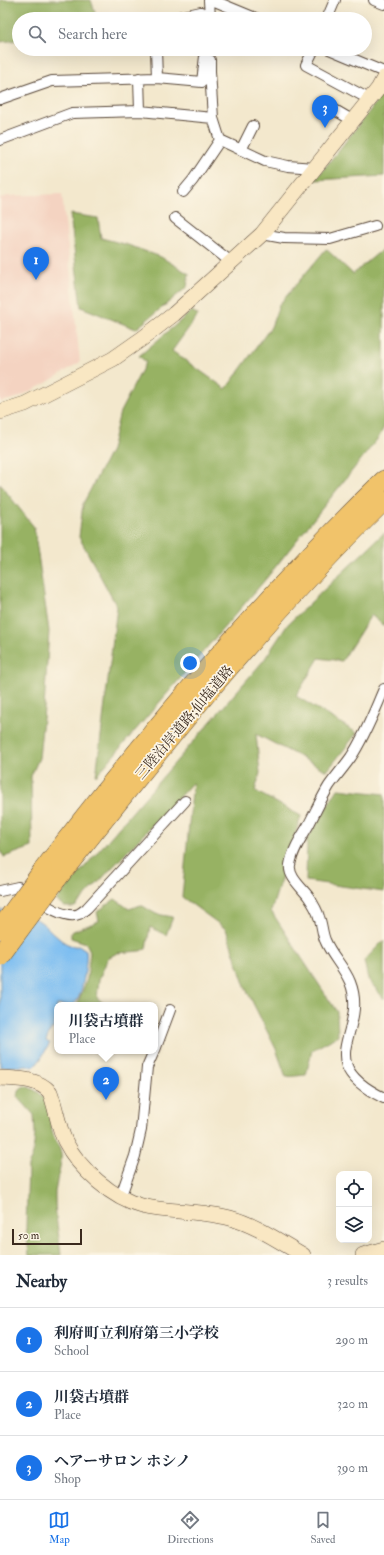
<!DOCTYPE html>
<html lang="en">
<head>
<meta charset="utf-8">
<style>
	body { margin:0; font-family:"IM FELL Double Pica","Noto Serif JP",serif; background:#f6f6f7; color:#1f2937 }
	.controls { position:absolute; right:12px; bottom:12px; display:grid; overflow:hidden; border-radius:8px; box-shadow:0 4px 16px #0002 }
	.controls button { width:36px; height:36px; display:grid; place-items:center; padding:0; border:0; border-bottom:1px solid #e0e1e3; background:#fff; color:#1f2937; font:20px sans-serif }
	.scale { position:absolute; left:12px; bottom:10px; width:70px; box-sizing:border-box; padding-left:4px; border:2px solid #3b2a1e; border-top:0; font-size:11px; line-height:14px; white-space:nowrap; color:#3b2a1e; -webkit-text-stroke:3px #fcf5e5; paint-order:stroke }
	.you { position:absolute; left:190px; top:663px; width:14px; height:14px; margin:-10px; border:3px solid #fff; border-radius:50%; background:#1a73e8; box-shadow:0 0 0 6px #1a73e833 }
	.badge { display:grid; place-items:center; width:26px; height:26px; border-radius:50%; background:#1a73e8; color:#fff; font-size:13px; font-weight:700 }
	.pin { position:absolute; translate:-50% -33px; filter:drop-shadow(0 1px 2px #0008) }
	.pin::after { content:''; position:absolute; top:21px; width:14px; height:12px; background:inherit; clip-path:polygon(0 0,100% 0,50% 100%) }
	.popup { position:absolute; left:54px; top:1002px; width:104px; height:52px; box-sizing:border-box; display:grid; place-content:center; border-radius:8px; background:#fff; filter:drop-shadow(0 1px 3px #0005); font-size:13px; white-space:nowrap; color:#747a83 }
	.popup b { font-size:15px; color:#1f2937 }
	.popup::after { content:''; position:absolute; left:50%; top:100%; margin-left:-8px; border:8px solid transparent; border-top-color:#fff }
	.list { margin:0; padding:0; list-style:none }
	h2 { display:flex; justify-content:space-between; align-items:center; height:52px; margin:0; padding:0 16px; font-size:17px }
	h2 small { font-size:13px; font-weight:400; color:#747a83 }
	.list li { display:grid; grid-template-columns:26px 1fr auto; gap:12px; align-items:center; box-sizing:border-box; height:64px; padding:0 16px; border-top:1px solid #e0e1e3 }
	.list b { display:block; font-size:15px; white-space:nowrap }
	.list p { margin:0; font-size:13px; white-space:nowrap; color:#747a83 }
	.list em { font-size:13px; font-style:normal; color:#747a83 }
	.icon { flex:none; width:22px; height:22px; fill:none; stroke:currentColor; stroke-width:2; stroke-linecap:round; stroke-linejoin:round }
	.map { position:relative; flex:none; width:384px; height:1255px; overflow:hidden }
	.search { position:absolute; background:#fff; box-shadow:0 4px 16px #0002; left:12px; right:12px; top:12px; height:44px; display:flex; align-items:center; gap:10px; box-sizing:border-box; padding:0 14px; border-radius:22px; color:#747a83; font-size:15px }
	.sheet { height:244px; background:#fff }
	nav { display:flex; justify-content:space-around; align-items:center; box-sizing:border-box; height:56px; border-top:1px solid #e0e1e3; background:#fff; font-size:11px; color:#747a83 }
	nav a { display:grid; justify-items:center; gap:2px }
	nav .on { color:#1a73e8 }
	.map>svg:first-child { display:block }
	.built { fill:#f4d3c1 }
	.forest { fill:#97b263; stroke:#696e40 }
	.water { fill:#7cbdf1; stroke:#5c7488 }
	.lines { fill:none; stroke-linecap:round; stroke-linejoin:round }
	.street-casing { stroke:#574638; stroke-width:12 }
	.secondary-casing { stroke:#574638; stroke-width:16 }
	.highway-casing { stroke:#574638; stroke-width:20 }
	.street { stroke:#fff; stroke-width:10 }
	.secondary { stroke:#f9e7c3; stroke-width:15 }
	.highway { stroke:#f1c36a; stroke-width:19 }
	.highway-bridge-casing { stroke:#574638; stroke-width:20; stroke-linecap:butt }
	.highway-bridge { stroke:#f1c36a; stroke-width:19 }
	.labels { text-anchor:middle; stroke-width:3.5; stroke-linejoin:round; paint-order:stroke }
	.street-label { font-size:14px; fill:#3b2a1e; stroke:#fcf5e5 }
</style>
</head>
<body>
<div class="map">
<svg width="384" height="1255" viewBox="0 0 384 1255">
	<rect width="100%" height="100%" fill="#fcf5e5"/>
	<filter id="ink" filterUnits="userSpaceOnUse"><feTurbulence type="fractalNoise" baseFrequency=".025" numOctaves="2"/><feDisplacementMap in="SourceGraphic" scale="8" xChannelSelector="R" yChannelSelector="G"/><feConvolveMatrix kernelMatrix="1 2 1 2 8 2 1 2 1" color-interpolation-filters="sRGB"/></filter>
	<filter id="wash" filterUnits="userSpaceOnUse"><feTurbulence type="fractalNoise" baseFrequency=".012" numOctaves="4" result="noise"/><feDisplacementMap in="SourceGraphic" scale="16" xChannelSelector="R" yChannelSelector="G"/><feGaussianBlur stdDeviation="0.9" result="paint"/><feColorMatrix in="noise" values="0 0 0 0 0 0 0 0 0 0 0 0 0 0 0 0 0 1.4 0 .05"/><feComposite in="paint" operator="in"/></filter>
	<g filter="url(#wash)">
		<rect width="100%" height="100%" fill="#f3e8cd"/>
		<!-- built -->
		<path class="built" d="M62,194l18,168 -34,21 -29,15 -17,4v-204l9,-2z"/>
		<!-- forest -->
		<path class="forest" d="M0,0h91l6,19h-78v21l-19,2z
			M384,91v85l-69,4 54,-68z
			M70,214l28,4 3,20 27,7 33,12 28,17 -2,13 -51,42 -55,-22z
			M384,248v179l-5,10 -114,143 -169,196 21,-169 -38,-70 4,-33 28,-54 9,-38 26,-50 -7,-6 53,-45 6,4 -26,36 54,38 45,-62 8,-22 47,-56 27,25z
			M0,484l34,43 15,104 -5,77 -5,50 -8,18 1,71 -28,10 -4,-8z
			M384,533v93l-13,-11 -29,46 -23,-3 -23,38 61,37 -30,38 -71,-37 4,39 -5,18 46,25 -30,95 66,101 1,24 -26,14 -6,25 -20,2 -10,-28 -31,-62 -19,-58 -44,-32 11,-115 -118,125h-10l-9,-7 208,-240 24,-36z
			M338,789l46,5v98l-78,-11 1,-42z
			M115,899l14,10 12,-4 15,9 17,3 -7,18 -16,-8 -4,22 -6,2 -23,2 -9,5 -9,21 -2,19 9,7h-29l10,-26 3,-28 -4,-8 -15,-5v-6l28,-11 -2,-9z
			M384,941v58l-16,-20 -4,-18 18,-19z
			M25,1086c29,10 21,24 28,48 2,7 7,13 8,20 2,9 -7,32 -6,43 0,19 4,39 6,58h-32l-3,-28 2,-61 5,-12 2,-20 -1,-19 -17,-19 4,-8z"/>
		<!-- water -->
		<path class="water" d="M0,910c8,-1 28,5 36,9 14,7 26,30 44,27l6,4c2,10 -4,51 -13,55 -4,1 -11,0 -16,0v11l-4,13h-2l-5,12 4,2 -10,17 -5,6 -35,1z"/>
	</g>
	<g filter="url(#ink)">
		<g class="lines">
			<defs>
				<path id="street" d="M209,0l1,19
					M212,0l46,19
					M374,0l10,4
					M169,19l32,-7v7
					M327,19l8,-19
					M156,49l1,29
					M314,49l-8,16 63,34
					M329,49l55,23
					M210,60v11l3,47
					M139,78l1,33
					M0,99l52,-18 105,-3 45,4 3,-26 -1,-7
					M321,102l31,18
					M0,140l72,-27 68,-2 73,7 7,22
					M241,150l12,-24
					M183,192l10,-12 27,-40 45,21 23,5 26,2
					M175,218l56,44
					M262,234l22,4 46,1 45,-13
					M384,689c-10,23 -19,47 -33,68 -7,10 -15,19 -22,29 -8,13 -14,27 -21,40 -7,12 -16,25 -18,39 -2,11 11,22 18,31 4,6 9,13 11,21 3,7 3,16 6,23 6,15 19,27 25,42 20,50 -42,79 34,116
					M0,891l18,-4c15,9 44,34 61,27 3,-2 6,-4 8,-6l98,-107
					M155,1050l15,-40
					M120,1198l15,-42 6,-26 6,-63 7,-16"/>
				<path id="secondary" d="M0,412l25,-8 88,-45 30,-21 31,-24 88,-80 116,-145 6,-11
					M0,1078c17,1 37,0 50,14 6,16 8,34 15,49 14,28 48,58 77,65 29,7 59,4 88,12 26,7 50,24 73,37
					M363,1255l21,-6"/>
				<path id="highway" d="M43,870c105,-137 217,-269 341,-390
					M57,879c103,-130 207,-261 327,-378"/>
			</defs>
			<!-- street casing -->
			<use href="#street" class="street-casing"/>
			<!-- secondary casing -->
			<use href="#secondary" class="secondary-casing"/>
			<!-- highway casing -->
			<use href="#highway" class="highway-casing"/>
			<!-- street -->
			<use href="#street" class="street"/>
			<!-- secondary -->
			<use href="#secondary" class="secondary"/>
			<!-- highway -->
			<use href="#highway" class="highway"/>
			<defs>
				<path id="highway-bridge" d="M0,929l43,-59
					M0,956l57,-77"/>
			</defs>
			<!-- highway-bridge casing -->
			<use href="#highway-bridge" class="highway-bridge-casing"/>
			<!-- highway-bridge -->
			<use href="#highway-bridge" class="highway-bridge"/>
		</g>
	</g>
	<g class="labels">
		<!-- street labels -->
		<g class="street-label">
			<text transform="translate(184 722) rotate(-50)" y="5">三陸沿岸道路;仙塩道路</text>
		</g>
	</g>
</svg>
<div class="controls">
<button><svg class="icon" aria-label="locate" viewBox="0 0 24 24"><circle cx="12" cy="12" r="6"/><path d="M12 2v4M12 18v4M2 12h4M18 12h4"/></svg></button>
<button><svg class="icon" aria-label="layers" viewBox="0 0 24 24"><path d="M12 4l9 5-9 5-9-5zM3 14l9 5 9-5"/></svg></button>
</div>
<div class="scale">50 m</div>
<div class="you"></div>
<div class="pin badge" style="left:36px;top:280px">1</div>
<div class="pin badge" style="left:106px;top:1100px">2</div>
<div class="popup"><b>川袋古墳群</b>Place</div>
<div class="pin badge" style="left:325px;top:128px">3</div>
<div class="search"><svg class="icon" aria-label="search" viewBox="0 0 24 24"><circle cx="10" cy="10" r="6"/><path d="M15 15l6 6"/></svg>Search here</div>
</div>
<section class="sheet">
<h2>Nearby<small>3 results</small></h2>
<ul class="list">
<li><span class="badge">1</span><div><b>利府町立利府第三小学校</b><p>School</p></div><em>290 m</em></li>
<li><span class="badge">2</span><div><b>川袋古墳群</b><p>Place</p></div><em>320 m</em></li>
<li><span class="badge">3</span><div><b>ヘアーサロン ホシノ</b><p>Shop</p></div><em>390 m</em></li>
</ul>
</section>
<nav>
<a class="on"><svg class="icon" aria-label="map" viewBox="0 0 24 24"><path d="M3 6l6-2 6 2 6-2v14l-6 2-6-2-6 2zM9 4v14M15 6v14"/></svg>Map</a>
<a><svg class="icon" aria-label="directions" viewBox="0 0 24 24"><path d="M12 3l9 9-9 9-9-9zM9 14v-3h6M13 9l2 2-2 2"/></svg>Directions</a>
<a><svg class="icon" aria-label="saved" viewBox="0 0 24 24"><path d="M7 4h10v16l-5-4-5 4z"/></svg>Saved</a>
</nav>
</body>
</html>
